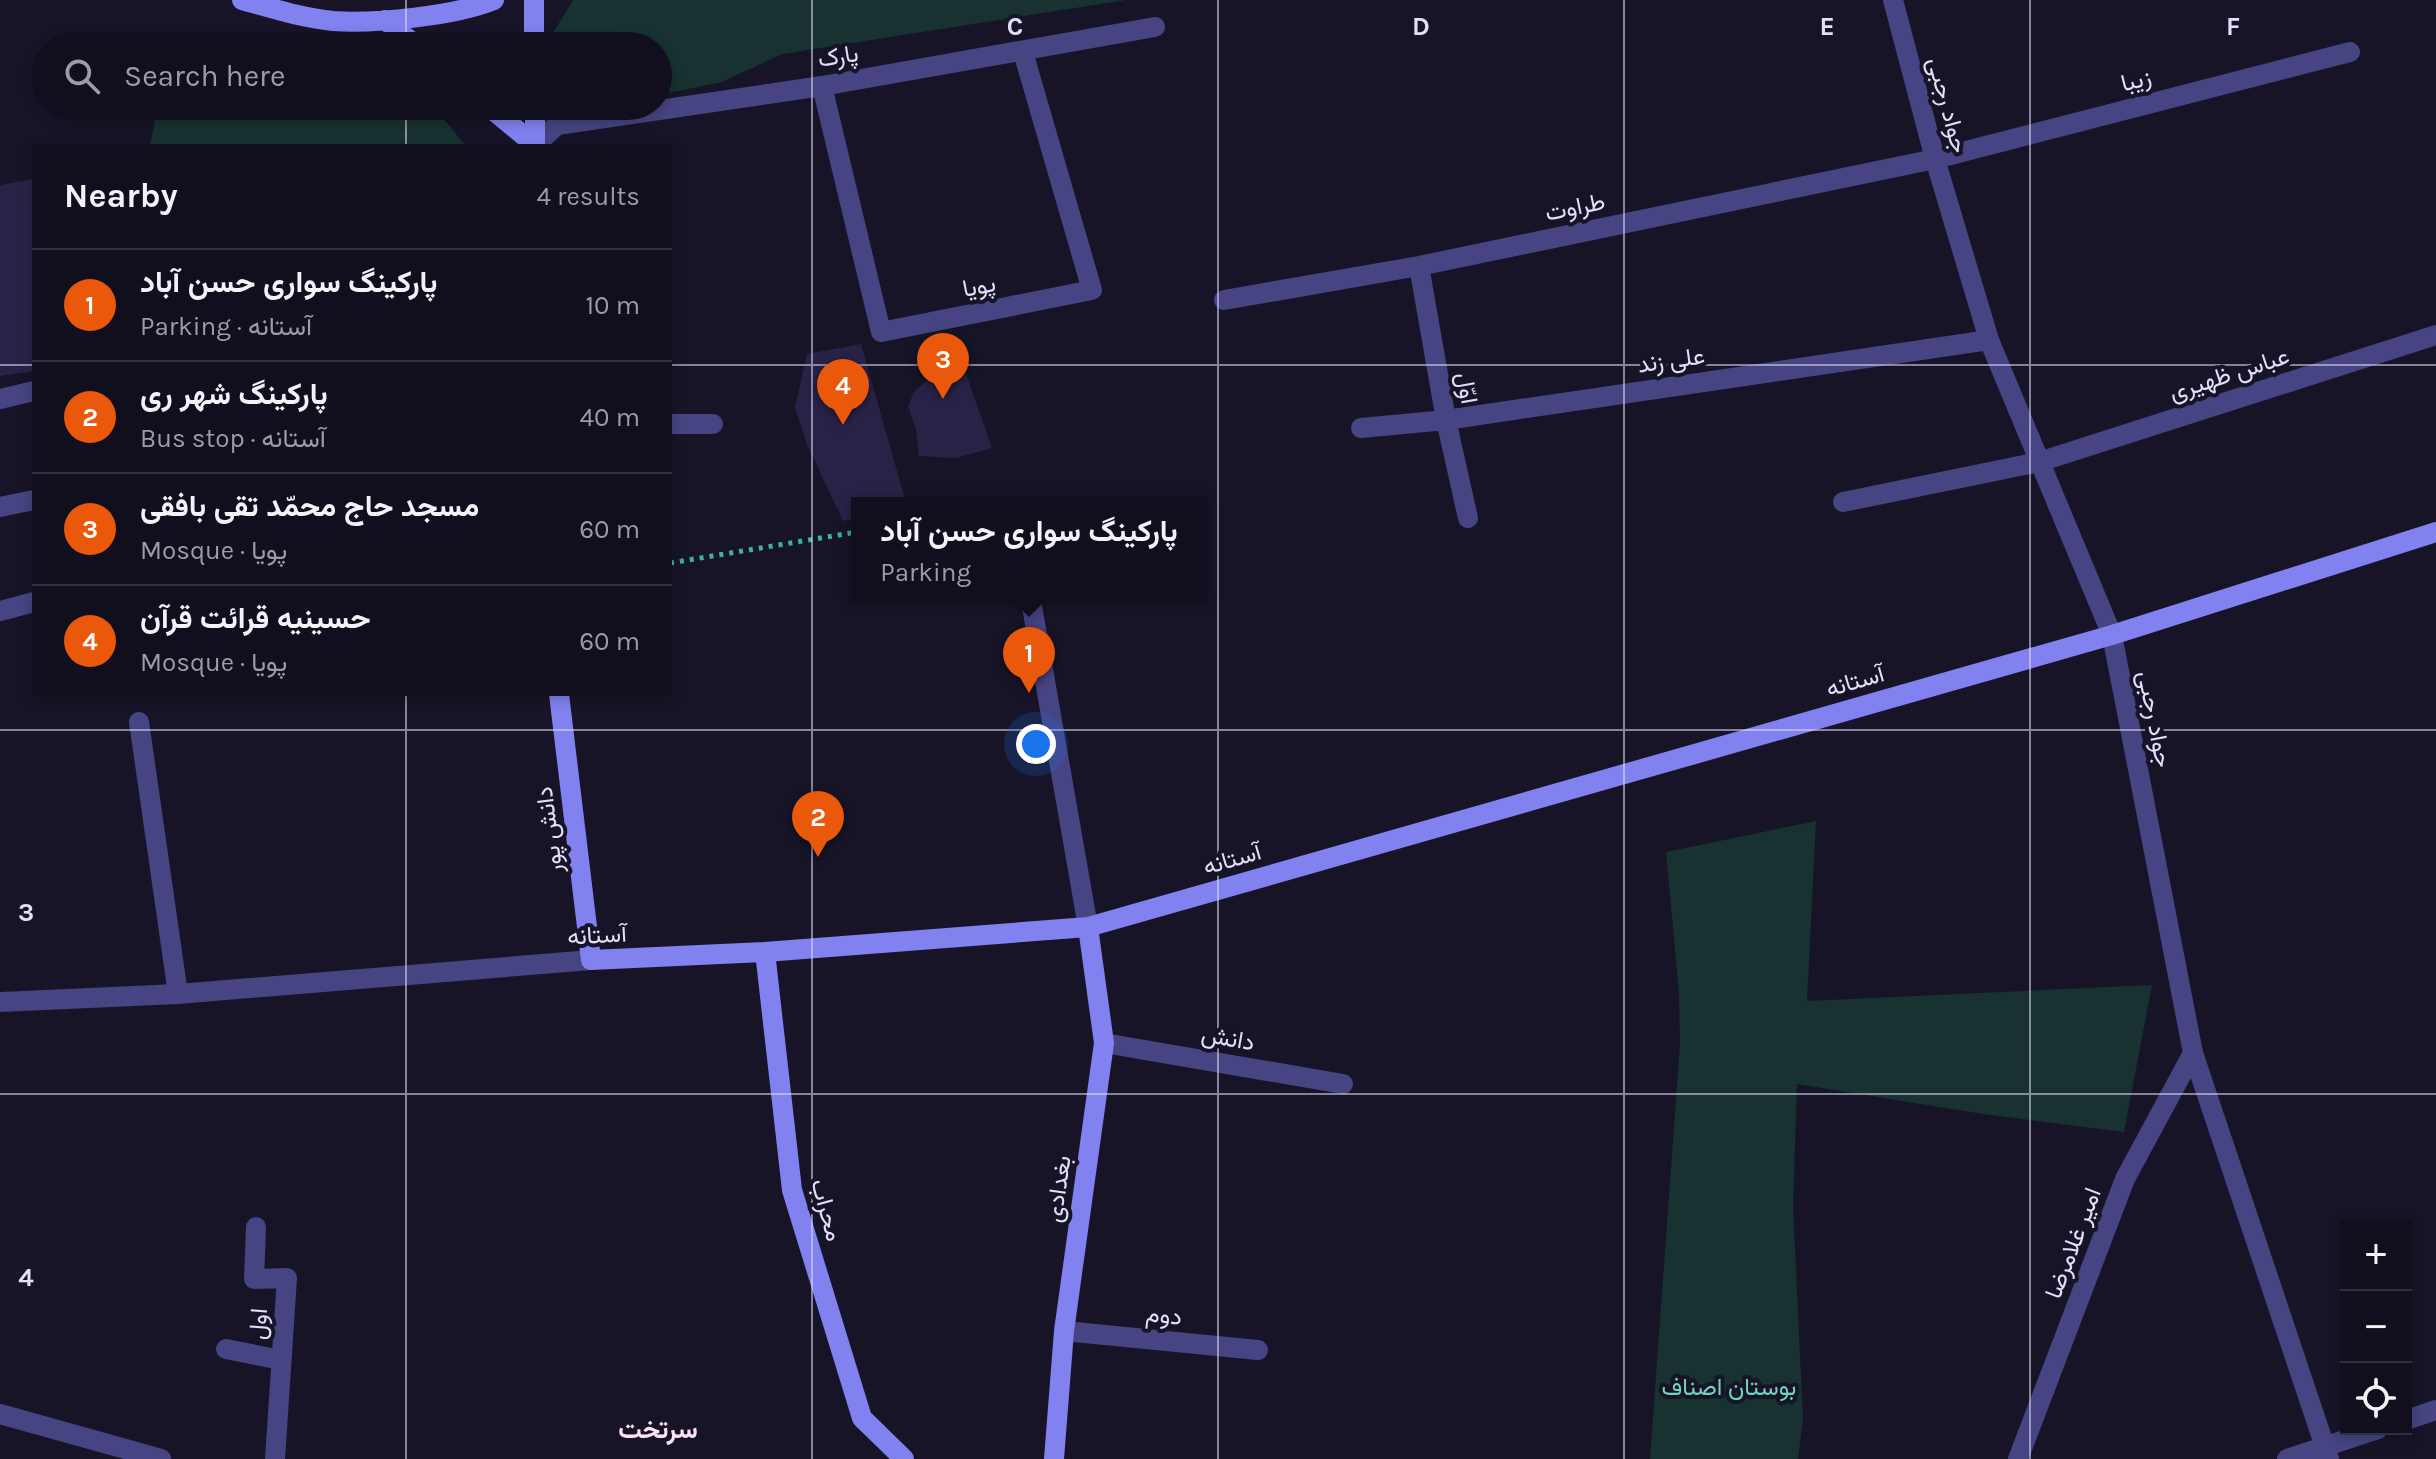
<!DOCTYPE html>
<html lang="en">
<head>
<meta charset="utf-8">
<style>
	body { margin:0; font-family:Karla,Vazirmatn,sans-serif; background:#1a1827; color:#f1f3f6 }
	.controls { position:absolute; right:24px; bottom:24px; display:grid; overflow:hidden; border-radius:0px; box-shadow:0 4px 12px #0003 }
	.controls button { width:72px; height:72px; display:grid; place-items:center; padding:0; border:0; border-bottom:2px solid #302f3c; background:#110f1e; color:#f1f3f6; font:40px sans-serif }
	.you { position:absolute; left:1036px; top:744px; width:28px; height:28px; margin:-20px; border:6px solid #fff; border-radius:50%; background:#1a73e8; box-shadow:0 0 0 12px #1a73e833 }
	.badge { display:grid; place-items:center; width:52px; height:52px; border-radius:50%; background:#ea580c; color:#fff; font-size:26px; font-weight:700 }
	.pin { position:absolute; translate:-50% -66px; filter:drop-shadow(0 2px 4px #0008) }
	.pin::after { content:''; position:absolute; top:42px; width:28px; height:24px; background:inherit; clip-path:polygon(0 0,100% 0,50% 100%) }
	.popup { position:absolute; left:851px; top:497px; width:356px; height:104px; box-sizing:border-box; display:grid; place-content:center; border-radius:0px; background:#110f1e; filter:drop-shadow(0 2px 6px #0005); font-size:26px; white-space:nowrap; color:#9c9ca4 }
	.popup b { font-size:30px; color:#f1f3f6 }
	.popup::after { content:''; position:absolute; left:50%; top:100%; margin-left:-16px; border:16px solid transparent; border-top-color:#110f1e }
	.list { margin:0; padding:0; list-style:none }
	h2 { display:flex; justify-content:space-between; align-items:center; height:104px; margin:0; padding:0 32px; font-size:34px }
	h2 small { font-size:26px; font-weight:400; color:#9c9ca4 }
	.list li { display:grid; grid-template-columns:52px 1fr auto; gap:24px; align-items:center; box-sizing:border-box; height:112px; padding:0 32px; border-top:2px solid #302f3c }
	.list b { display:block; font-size:30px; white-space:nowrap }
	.list p { margin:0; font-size:26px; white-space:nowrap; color:#9c9ca4 }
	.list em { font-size:26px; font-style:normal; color:#9c9ca4 }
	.icon { flex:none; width:44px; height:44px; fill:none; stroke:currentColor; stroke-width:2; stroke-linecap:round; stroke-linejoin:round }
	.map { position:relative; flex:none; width:2436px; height:1459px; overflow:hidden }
	.search { position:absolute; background:#110f1e; box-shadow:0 4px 12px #0003; left:32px; top:32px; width:640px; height:88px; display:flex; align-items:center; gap:20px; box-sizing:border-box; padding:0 28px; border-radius:44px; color:#9c9ca4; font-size:30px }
	.panel { position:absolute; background:#110f1e; box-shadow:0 4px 12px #0003; left:32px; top:144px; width:640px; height:552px; border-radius:0px }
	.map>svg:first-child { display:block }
	.green { fill:#173230 }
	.building { fill:#292247 }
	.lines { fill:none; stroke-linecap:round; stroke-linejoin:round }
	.path { stroke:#3fafa6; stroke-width:5; stroke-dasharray:4 6; stroke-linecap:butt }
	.street { stroke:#464482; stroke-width:20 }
	.secondary { stroke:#8281f0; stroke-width:20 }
	.grid { fill:none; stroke:#e2dffb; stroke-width:2; stroke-opacity:0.55 }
	.labels { text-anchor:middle; stroke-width:8; stroke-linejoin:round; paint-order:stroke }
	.street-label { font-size:24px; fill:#e2dffb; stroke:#171428 }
	.park-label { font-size:24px; fill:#72d4ba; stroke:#171428 }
	.neighbourhood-label { font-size:26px; font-weight:bold; fill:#fbe1f2; stroke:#171428 }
	.grid-label { font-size:26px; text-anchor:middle; font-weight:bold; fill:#e2dffb; stroke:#171428; stroke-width:8; stroke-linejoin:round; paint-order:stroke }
</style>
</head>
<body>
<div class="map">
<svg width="2436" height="1459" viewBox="0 0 2436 1459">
	<rect width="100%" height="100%" fill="#171428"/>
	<!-- green -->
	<path class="green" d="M573,0h553l-344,54 -60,28 -64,13v-49h-105v-13z
		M158,106h275l33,40h-316z
		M1816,821l-9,180 345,-16 -28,147 -141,-18 -186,-30 -4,123 10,211 -5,41h-148l30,-415 -1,-51 -13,-141z"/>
	<!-- building -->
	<path class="building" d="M34,179v192l-34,5v-191z
		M954,340l38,108 -36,10 -37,-2 -3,-26 -8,-24 6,-14 14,-13 -8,-29z
		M861,344l45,159h-49v15l-14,3 -36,-77 -12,-37 12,-53z"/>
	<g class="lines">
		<!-- path -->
		<path class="path" d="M670,563l187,-31"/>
		<!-- street -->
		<path class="street" d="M1893,0l42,159 54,181 123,295 81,418 136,406
			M822,86l59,246 211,-42 -69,-238
			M535,145l22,-20 265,-39 333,-59
			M1419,266l27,154 22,98
			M1224,300l195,-34 516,-107 415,-107
			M0,399l34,-8
			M670,424h43
			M1361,428l85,-8 543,-80
			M1843,502l196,-40 397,-127
			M0,507l34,-7
			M1030,595l58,332
			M0,611l34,-9
			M139,722l39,272
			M0,1002l178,-8 413,-34
			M1104,1043l239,41
			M256,1227l-2,52 33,-1 -12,181
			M1064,1331l194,19
			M226,1349l55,11
			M0,1414l161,45
			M2406,1420l30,-10
			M2018,1459l107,-280 68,-126
			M2287,1459l91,-30"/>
		<!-- secondary -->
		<path class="secondary" d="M242,0c29,8 60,18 91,21 42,3 122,-5 161,-21
			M534,0v46
			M385,20l32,26
			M488,106l47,39
			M535,106v40
			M559,694l32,266 174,-8 323,-25 1024,-292 324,-103
			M765,952l27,238 70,228 42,41
			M1054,1459l10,-128 40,-288 -16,-116"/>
	</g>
	<!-- grid -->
	<path class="grid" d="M406,0v46M812,0v1459M1218,0v1459M1624,0v1459M2030,0v1459M406,106v40M0,365h34M670,365h1766M406,694v765M0,730h2436M0,1094h2436"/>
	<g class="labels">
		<!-- street labels -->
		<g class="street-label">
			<text transform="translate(838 56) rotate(-9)" y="8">پارک</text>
			<text transform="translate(2136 80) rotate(-14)" y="8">زیبا</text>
			<text transform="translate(1948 105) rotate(75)" y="8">جواد رجبی</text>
			<text transform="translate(1575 207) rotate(-12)" y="8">طراوت</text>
			<text transform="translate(979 286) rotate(-11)" y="8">پویا</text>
			<text transform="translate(1671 360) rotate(-8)" y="8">علی زند</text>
			<text transform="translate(2229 374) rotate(-18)" y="8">عباس ظهیری</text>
			<text transform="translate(1467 388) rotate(80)" y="8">اوّل</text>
			<text transform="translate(1855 681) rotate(-16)" y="8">آستانه</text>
			<text transform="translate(2155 719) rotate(79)" y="8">جواد رجبی</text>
			<text transform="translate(549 830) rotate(-97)" y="8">دانش پور</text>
			<text transform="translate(1232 859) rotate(-16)" y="8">آستانه</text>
			<text transform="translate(597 935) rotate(-3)" y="8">آستانه</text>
			<text transform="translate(1228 1038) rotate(10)" y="8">دانش</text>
			<text transform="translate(1058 1189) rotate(-82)" y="8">بغدادی</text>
			<text transform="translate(827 1210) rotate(75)" y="8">محراب</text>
			<text transform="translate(2073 1243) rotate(-69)" y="8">امیر غلامرضا</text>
			<text transform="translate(1164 1315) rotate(6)" y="8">دوم</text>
			<text transform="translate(258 1324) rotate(-86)" y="8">اول</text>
		</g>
		<!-- park labels -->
		<g class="park-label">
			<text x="1729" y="1395">بوستان اصناف</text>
		</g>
		<!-- neighbourhood labels -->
		<g class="neighbourhood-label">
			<text x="658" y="1438">سرتخت</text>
		</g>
	</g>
	<g class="grid-label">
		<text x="1015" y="35">C</text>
		<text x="1421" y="35">D</text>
		<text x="1827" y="35">E</text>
		<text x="2233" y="35">F</text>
		<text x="26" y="921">3</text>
		<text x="26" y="1286">4</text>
	</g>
</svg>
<div class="controls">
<button>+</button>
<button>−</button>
<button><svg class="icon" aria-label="locate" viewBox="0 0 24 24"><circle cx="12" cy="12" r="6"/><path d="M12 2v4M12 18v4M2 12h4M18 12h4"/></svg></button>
</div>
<div class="you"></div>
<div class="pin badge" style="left:1029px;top:693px">1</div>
<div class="popup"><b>پارکینگ سواری حسن آباد</b>Parking</div>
<div class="pin badge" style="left:818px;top:857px">2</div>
<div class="pin badge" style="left:943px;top:399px">3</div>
<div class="pin badge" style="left:843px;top:425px">4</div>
<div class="search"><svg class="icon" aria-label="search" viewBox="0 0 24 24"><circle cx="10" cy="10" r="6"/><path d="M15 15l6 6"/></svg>Search here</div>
<section class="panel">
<h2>Nearby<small>4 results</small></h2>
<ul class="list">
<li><span class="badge">1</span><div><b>پارکینگ سواری حسن آباد</b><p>Parking · آستانه</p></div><em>10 m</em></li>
<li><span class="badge">2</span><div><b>پارکینگ شهر ری</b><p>Bus stop · آستانه</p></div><em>40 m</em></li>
<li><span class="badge">3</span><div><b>مسجد حاج محمّد تقی بافقی</b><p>Mosque · پویا</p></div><em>60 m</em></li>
<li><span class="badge">4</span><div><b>حسینیه قرائت قرآن</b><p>Mosque · پویا</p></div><em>60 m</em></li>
</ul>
</section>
</div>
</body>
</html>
